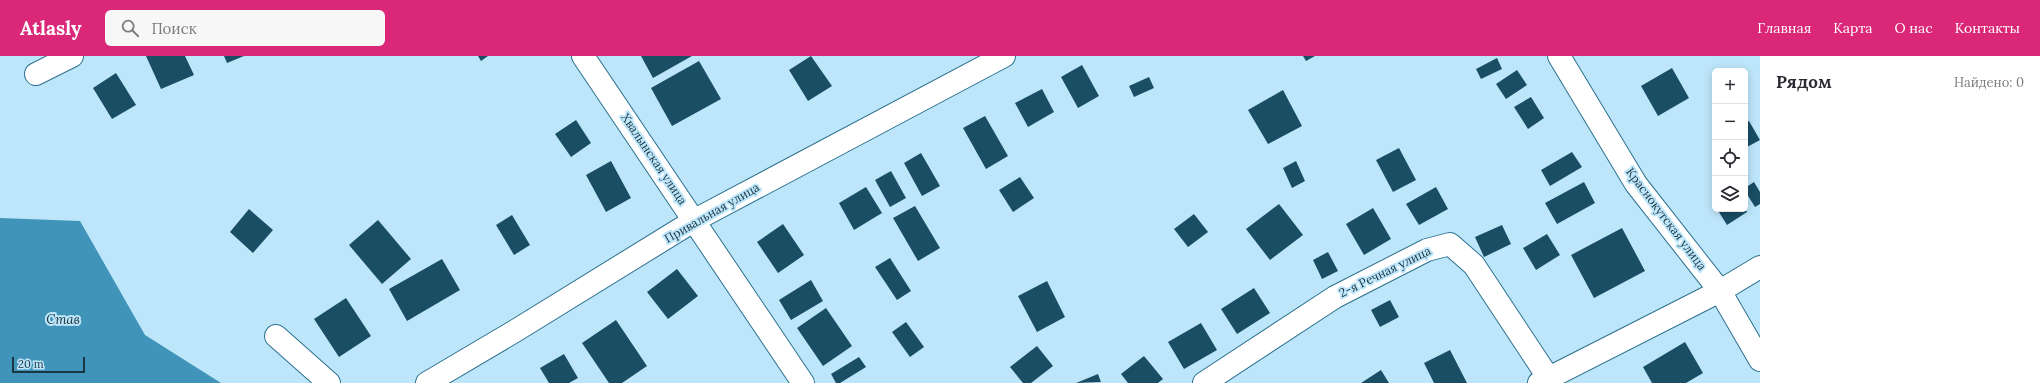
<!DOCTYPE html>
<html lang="ru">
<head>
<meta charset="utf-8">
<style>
	body { margin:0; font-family:Lora,serif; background:#f7f7f7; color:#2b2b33 }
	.controls { position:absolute; right:12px; top:12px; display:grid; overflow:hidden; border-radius:6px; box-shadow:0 2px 10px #0003 }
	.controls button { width:36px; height:36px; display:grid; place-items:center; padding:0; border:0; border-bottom:1px solid #e1e1e2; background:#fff; color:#2b2b33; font:20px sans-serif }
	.scale { position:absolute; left:12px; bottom:10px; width:73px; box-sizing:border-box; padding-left:4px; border:2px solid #193643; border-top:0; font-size:11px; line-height:14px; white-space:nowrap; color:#193643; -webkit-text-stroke:3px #bee6fa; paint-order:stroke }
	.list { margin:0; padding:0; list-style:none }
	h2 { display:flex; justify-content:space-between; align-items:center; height:52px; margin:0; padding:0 16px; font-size:17px }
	h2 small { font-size:13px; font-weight:400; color:#7c7c81 }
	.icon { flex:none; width:22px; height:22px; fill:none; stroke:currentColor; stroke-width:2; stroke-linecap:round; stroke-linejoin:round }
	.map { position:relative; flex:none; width:1760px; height:327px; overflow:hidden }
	header { display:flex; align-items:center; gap:24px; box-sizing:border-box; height:56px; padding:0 20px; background:#db2777; color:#fff }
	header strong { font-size:19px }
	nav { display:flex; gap:22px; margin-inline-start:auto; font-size:14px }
	.search { width:280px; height:36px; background:#f7f7f7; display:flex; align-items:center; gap:10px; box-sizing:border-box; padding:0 14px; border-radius:6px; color:#7c7c81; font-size:15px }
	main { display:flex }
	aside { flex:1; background:#fff }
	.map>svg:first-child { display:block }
	.water { fill:#4194b9 }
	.building { fill:#194e65 }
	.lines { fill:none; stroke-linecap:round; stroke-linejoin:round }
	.minor-casing { stroke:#2b718f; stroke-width:24 }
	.minor { stroke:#fff; stroke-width:22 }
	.labels { text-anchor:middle; stroke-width:4; stroke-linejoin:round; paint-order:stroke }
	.street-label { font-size:12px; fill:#193643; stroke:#bee6fa }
	.water-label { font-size:13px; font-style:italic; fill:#1a3440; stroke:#bee6fa }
</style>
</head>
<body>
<header>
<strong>Atlasly</strong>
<div class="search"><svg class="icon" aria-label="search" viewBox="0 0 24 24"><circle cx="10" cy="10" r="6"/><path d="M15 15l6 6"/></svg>Поиск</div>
<nav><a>Главная</a><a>Карта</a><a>О нас</a><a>Контакты</a></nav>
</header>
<main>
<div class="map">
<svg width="1760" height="327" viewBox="0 0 1760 327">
	<rect width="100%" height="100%" fill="#bee6fa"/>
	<!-- water -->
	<path class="water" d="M0,162l80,3 65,114 76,48h-221z"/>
	<!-- building -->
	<path class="building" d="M146,0h39l9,19 -33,14z
		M224,0h20l-17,7z
		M478,0h10l-7,5z
		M641,0h51l-39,22z
		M811,0l21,30 -24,15 -19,-31z
		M1303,0h12l-9,5z
		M1497,2l5,11 -21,10 -5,-10z
		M699,5l22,38 -49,27 -21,-38z
		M1082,9l17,31 -21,12 -17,-31z
		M1672,12l17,30 -31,18 -17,-30z
		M1517,14l10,15 -21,14 -10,-15z
		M116,17l20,32 -24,14 -19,-31z
		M1149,21l5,11 -20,9 -5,-11z
		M1042,33l12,23 -26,15 -13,-24z
		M1283,34l19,36 -34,18 -20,-34z
		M1531,41l13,21 -16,11 -14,-22z
		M985,60l23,40 -22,13 -23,-41z
		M576,64l15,23 -20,14 -16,-23z
		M1749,65l11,19 -13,7 -2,-24z
		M1399,92l17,32 -23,12 -17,-32z
		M1572,96l10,15 -32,19 -9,-16z
		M921,97l19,33 -18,10 -18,-33z
		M611,105l20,37 -25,14 -20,-37z
		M1296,105l9,20 -13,7 -9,-20z
		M891,115l15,27 -16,9 -15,-27z
		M1020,121l14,21 -21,14 -14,-22z
		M1584,126l11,21 -38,21 -12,-21z
		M1754,126l6,10v12l-5,3 -10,-16v-3z
		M866,131l16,26 -28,17 -15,-27z
		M1436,131l12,22 -29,16 -13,-21z
		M1279,148l24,31 -33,25 -24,-31z
		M915,150l25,42 -22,13 -25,-43z
		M1373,152l18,31 -27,16 -18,-31z
		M249,153l24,21 -20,23 -23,-21z
		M1717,153h28l2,3 -20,13z
		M1194,158l14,18 -20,15 -14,-18z
		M512,159l18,30 -16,10 -18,-30z
		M378,164l33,39 -29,25 -33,-39z
		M783,168l21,31 -26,18 -21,-31z
		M1502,169l9,19 -27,13 -9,-20z
		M1622,172l23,43 -51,27 -23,-43z
		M1547,178l13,21 -24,15 -13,-22z
		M1328,196l10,19 -16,8 -9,-19z
		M890,202l21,33 -14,9 -22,-33z
		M442,203l18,31 -53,31 -18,-32z
		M677,213l21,27 -30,23 -21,-27z
		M811,224l12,21 -32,19 -12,-20z
		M1047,225l18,36 -28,15 -19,-36z
		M1254,232l16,25 -33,21 -16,-25z
		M346,242l25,38 -32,21 -25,-38z
		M1390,244l9,17 -19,10 -9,-17z
		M826,252l26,38 -29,20 -26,-38z
		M616,264l31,46 -25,17h-13l-27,-40z
		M906,266l18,25 -14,10 -18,-25z
		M1201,267l16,27 -33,19 -16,-27z
		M1685,286l18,31 -17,10h-34l-9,-16z
		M1037,290l16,20 -22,17h-8l-13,-16z
		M1450,294l17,33h-33l-10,-20z
		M564,298l14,24 -9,5h-20l-9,-15z
		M1144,300l19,23 -5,4h-30l-7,-9z
		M859,301l7,10 -26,16h-4l-5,-9z
		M1381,314l8,13h-28z
		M1098,318l3,8 -25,1z"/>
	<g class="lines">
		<defs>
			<path id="minor" d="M583,0l220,327
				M1559,0l77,128 84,107 40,69
				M36,18l36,-18
				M276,280l53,47
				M427,327l88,-52 180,-111 309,-164
				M1204,327l131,-86 92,-47 23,-6 24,21 74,112
				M1539,327l181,-92 40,-24"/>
		</defs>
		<!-- minor casing -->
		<use href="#minor" class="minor-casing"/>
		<!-- minor -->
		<use href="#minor" class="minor"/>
	</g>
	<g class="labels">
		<!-- street labels -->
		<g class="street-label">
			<text transform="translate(654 103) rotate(56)" y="4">Хвалынская улица</text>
			<text transform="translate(712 157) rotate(-30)" y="4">Привальная улица</text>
			<text transform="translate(1666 163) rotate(53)" y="4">Краснокутская улица</text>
			<text transform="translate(1385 216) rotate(-26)" y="4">2-я Речная улица</text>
		</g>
		<!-- water labels -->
		<g class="water-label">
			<text x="63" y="268">Став</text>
		</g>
	</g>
</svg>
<div class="controls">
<button>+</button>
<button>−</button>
<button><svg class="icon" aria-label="locate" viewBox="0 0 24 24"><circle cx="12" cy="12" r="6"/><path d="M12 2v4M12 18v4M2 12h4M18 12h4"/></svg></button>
<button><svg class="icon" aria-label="layers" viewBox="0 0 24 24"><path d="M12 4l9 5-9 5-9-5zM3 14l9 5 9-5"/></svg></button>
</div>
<div class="scale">20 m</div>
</div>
<aside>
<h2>Рядом<small>Найдено: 0</small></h2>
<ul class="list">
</ul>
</aside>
</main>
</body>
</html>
